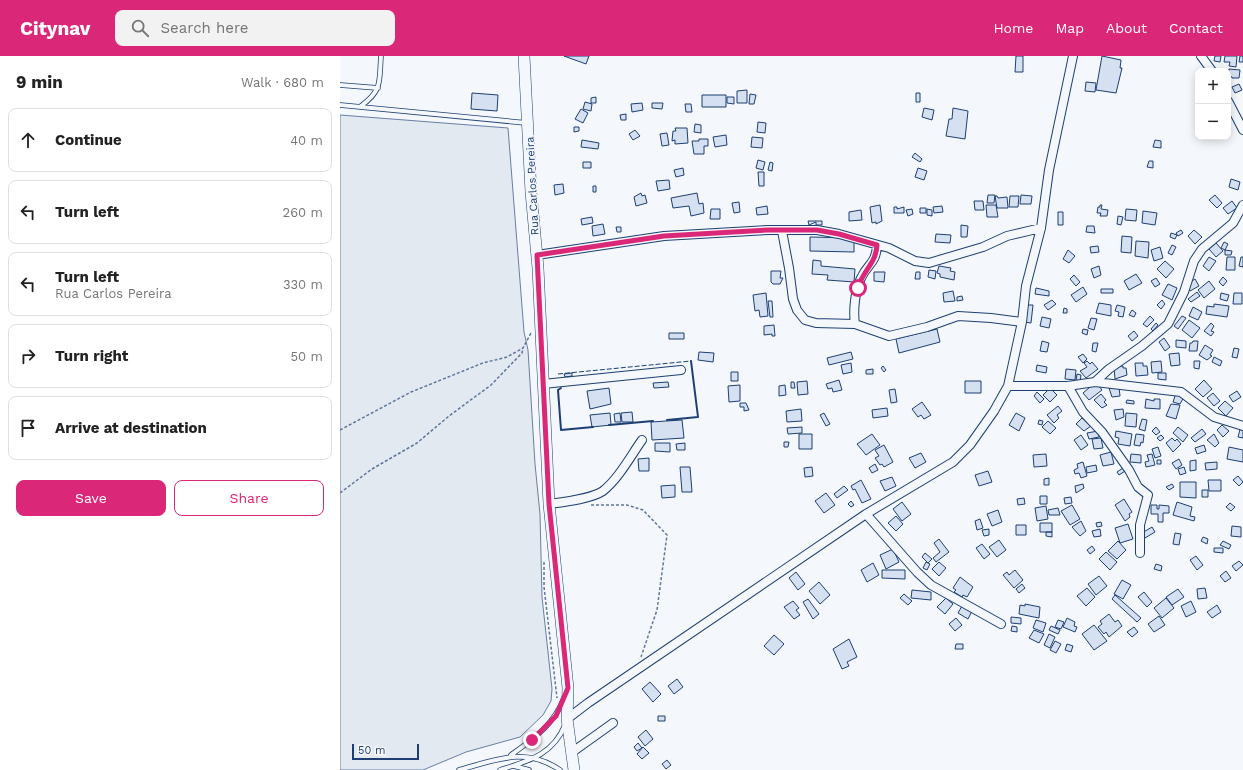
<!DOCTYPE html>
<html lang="en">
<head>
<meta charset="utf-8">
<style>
	body { margin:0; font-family:"Work Sans",sans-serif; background:#f2f2f2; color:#222 }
	.controls { position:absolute; right:12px; top:12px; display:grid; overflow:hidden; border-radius:8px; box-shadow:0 2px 10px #0003 }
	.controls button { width:36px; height:36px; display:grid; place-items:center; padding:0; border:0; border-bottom:1px solid #e0e0e0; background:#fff; color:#222; font:20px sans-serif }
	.scale { position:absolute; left:12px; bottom:10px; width:67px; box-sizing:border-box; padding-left:4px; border:2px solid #1d3f73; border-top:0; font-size:11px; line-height:14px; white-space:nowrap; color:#1d3f73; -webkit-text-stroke:3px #f4f7fb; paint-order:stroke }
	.stop { position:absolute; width:12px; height:12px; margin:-9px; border:3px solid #db2777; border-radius:50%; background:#fff }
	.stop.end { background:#db2777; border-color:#fff; box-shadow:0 1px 4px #0008 }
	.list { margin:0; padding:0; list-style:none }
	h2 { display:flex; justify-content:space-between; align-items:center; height:52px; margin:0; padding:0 16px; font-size:17px }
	h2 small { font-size:13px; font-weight:400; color:#767676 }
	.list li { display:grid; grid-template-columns:26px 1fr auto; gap:12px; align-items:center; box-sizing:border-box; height:64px; margin:0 8px 8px; padding:0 8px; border:1px solid #e0e0e0; border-radius:8px }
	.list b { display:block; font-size:15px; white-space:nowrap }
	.list p { margin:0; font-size:13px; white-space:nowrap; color:#767676 }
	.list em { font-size:13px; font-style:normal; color:#767676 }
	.actions { display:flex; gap:8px; padding:12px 16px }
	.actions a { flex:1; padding:9px 0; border:1px solid #db2777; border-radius:8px; text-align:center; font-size:14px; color:#db2777 }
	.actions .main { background:#db2777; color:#fff }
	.icon { flex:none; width:22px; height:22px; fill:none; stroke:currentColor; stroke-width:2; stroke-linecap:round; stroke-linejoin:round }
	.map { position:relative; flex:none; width:903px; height:714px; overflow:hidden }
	header { display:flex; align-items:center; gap:24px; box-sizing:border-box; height:56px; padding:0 20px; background:#db2777; color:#fff }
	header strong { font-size:19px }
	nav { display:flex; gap:22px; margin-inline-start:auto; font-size:14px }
	.search { width:280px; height:36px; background:#f2f2f2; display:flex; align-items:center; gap:10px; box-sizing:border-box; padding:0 14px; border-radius:8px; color:#767676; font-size:15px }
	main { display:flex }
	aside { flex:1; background:#fff }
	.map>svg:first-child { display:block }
	.green { fill:#e3e9f0; stroke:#687fa3 }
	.building { fill:#d5e0f0; stroke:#1d3f73 }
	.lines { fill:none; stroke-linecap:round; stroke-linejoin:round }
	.lane-casing { stroke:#1d3f73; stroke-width:5.5 }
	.street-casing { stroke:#1d3f73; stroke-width:10 }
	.secondary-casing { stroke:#1d3f73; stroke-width:12 }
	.path { stroke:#5e769c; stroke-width:1.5; stroke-dasharray:3 2; stroke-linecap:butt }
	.lane { stroke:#f4f7fb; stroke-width:4 }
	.street { stroke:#f4f7fb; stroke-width:8 }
	.secondary { stroke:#f4f7fb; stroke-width:11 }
	.fence { stroke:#1d3f73; stroke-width:1; stroke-dasharray:5 2; stroke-linecap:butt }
	.wall { stroke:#1d3f73; stroke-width:2 }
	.route { stroke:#db2777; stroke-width:5 }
	.labels { text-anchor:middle; stroke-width:3; stroke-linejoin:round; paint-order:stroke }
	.street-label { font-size:11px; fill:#1d3f73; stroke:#f4f7fb }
</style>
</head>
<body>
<header>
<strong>Citynav</strong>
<div class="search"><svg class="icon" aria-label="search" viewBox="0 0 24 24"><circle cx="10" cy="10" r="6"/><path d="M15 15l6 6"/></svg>Search here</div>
<nav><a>Home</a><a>Map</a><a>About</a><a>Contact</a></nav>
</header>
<main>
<aside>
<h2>9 min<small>Walk · 680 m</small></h2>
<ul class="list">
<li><svg class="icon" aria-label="ahead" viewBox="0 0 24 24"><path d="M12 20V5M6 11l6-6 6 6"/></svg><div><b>Continue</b></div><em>40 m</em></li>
<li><svg class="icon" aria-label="left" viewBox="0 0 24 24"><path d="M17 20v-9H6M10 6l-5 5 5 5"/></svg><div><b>Turn left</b></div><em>260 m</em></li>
<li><svg class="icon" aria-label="left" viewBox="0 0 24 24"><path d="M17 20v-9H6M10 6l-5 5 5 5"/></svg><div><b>Turn left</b><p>Rua Carlos Pereira</p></div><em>330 m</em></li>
<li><svg class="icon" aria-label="right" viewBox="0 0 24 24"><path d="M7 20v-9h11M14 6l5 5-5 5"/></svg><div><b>Turn right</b></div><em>50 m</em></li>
<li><svg class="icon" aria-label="arrive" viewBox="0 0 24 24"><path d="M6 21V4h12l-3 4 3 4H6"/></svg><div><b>Arrive at destination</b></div></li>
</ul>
<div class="actions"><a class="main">Save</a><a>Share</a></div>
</aside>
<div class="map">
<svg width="903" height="714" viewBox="0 0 903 714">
	<rect width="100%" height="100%" fill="#f4f7fb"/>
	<!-- green -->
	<path class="green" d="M0,59l168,13 16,204 4,18 7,114 5,50 2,83 10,92 -1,12 -8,14 -23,22 -54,15 -43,18h-83z"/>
	<!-- building -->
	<path class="building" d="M224,0h25l-3,8z
		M676,0h7v16h-8z
		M762,0l19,4 -1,8h2l-6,25 -20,-3z
		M875,0h6l-1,6 -6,-1z
		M885,0h12l-1,11 -7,-1 1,-4h-6z
		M900,0h3v6h-4z
		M889,13l11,1 -1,8h-7v-1l-4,-1z
		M746,26l10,1 -1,9 -10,-1z
		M899,28l3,6 -7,3 -3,-6z
		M407,34v13h-10v-12z
		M132,37l26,2 -1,16 -26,-2z
		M576,37h4v9h-4z
		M410,38l6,1 -2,9h-5z
		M362,39h24v12h-24z
		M256,41v6h-5v-5z
		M387,41h7v7l-7,-1z
		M245,46l7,2 -1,7 -8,-2z
		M302,47l1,7 -11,2 -1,-8z
		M312,47h11l-1,6 -10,-1z
		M345,48h6l1,8h-6z
		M584,52l10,2 -2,10 -10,-3z
		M613,52l15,3 -3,28 -19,-3 3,-17h3z
		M241,53l7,4 -5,10 -8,-4z
		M286,58v6h-5l-1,-5z
		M418,66l8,1 -1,10 -8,-1z
		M355,68l6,1v8l-7,-1z
		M234,71h5v4l-5,1z
		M335,72h12l1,15 -13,1v-4l-3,1 1,-10h3z
		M295,74l5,6 -7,4 -4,-6z
		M327,77l2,12 -7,1 -2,-12z
		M386,79l1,10 -12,2 -2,-10z
		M412,81l11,1 -1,10 -11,-1z
		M359,83h9v7h-4v8h-10l-2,-13h7z
		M242,84l17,3 -1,6 -17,-2z
		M815,84l6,1v7l-8,-1z
		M575,97l7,6 -2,3 -8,-5z
		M418,104l7,2 -2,8 -7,-2z
		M809,105h4v7l-6,-1z
		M243,106h8v6h-8z
		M430,106l3,1 -1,8 -4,-1z
		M343,112l1,7 -8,2 -2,-7z
		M578,112l9,3 -3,9 -9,-3z
		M418,116h6v14h-5z
		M891,123l9,3 -2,8 -9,-3z
		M329,124l1,9 -12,2 -2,-10z
		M223,128l1,9 -9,2 -1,-10z
		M253,130h3v6h-3z
		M301,137l1,3 3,-1 2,8 -11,3 -2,-9z
		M357,137l2,11 4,-1 1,10 -13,3 -2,-10 -16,2 -2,-10z
		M648,139h7l-1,8h-7z
		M681,139l11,1 -1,8h-11z
		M875,139l7,8 -5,5 -8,-8z
		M655,140h2l1,2 9,-1 1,11h-11z
		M670,140h9l-1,11h-9z
		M634,145h9l1,9h-9z
		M892,145l5,7 -9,6 -5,-6z
		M399,146l1,10 -6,1 -2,-10z
		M540,149l2,16 -6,3v-2l-4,1 -2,-16z
		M646,149h10l2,12h-11z
		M760,149h2l-1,4 7,1 -1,6h-7l1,-3h-4l1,-6h2z
		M427,150l1,8 -11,1 -1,-7z
		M602,150l1,6 -9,1 -1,-6z
		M554,151h3v2l7,-2v6h-10z
		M580,152h6v5h-6z
		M371,153h9v10h-10z
		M572,153l1,5 -5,2 -2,-6z
		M587,153l5,1v6l-5,-1z
		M786,153l11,1 -1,11 -11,-1z
		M521,154l1,10 -13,1v-9z
		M803,155l14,2 -2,12 -13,-2z
		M718,156h5v13h-5z
		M778,160l5,1 -2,8 -4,-1z
		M252,161l1,6 -11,2 -1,-6z
		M468,165h14v4h-6v-3l-7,3z
		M263,168l2,10 -12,2 -1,-10z
		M621,169l7,1 -1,11h-6z
		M747,170h7l1,7 -9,-1z
		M276,171h5v5h-4z
		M841,174l2,3 -5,3 -2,-3z
		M854,174l8,7 -7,7 -7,-8z
		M831,177l6,2 -2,4 -5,-2z
		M596,178l15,1 -1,8 -15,-1z
		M782,180l10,1 -1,16 -10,-1z
		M470,181l44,1v14l-44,-1z
		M796,185l13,1 -1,16 -13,-2z
		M884,186l4,2 -3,6 -4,-2z
		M876,187l7,8 -7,6 -7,-8z
		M832,189l4,2 -4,8 -4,-2z
		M758,190l1,6 -8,1 -1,-6z
		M820,191l3,11 -9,3 -3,-11z
		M728,194l7,6 -6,7 -6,-4z
		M885,194l7,1 -1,4h-6z
		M869,201l7,4 -7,10 -6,-5z
		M887,201h8v13h-9z
		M901,201h2v10l-4,-1z
		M473,204l8,1v5l34,3 -1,13 -27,-2 1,-5 -16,-1z
		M825,205l9,8 -8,9 -9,-9z
		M599,210l12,2 -1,3 5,1 -1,8 -14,-3v-3l-3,-1z
		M759,210l2,9 -7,3 -3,-9z
		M589,214l7,1 -1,8 -7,-2z
		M431,215h10l-1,7h3l-3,6h-7l-2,-2z
		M534,216h11l-1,10 -10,-1z
		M576,216h4v7h-5z
		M796,218l6,9 -13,7 -5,-9z
		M734,219l6,7 -4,4 -6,-7z
		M883,221l4,4 -4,5 -4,-4z
		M816,222l4,6 -5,3 -4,-6z
		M855,223l4,7 -9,5 -3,-7z
		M869,225l6,8 -11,9 -6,-8z
		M828,228l9,4 -5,12 -10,-5z
		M743,231l4,7 -11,8 -5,-7z
		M696,232l13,3v5l-14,-2z
		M761,233h12v4h-12z
		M613,235l2,10 -11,1 -1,-9z
		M857,236l3,4 -9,6 -3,-3z
		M426,237l2,23 -8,1 -1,-7 -4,1 -2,-16z
		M881,237l8,2 -2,6 -7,-2z
		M894,237h8v11h-9z
		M622,240l1,4 -6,1v-4z
		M712,244l4,4 -8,6 -4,-5z
		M822,244l3,4 -4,5 -4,-4z
		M428,245h4l1,16h-3z
		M759,247l12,2v11l-15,-3z
		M874,248l15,2 -2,11 -21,-3 1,-8 7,1z
		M685,249h8l-2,18 -7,-1z
		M777,249l8,2 -2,10 -5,-1 1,-4 -4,-1z
		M853,251l9,5 -4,8 -9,-4z
		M724,252l3,1v4h-4z
		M792,254l4,3 -2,4 -5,-2z
		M810,260l4,4 -7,7 -4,-3z
		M842,260l4,2 -8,11 -4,-3z
		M702,261l9,2 -2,9 -9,-2z
		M751,262l6,1 -3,11 -6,-2z
		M849,264l11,8 -8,10 -10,-8z
		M816,267l2,2 -5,6 -2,-2z
		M871,267l3,3 -3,5 3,1 -3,4 -7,-5z
		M434,269l1,11h-3v-2l-8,1v-9z
		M597,273l3,13 -41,11 -3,-14z
		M743,273l5,1 -1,5 -5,-2z
		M794,275l4,5 -6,5 -4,-5z
		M329,277h15v6h-15z
		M824,282l6,9 -5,4 -6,-9z
		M836,284l10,1v7l-10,-1z
		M702,285l7,2 -2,9 -7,-1z
		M853,285h5l-1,10h-8l1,-8h2z
		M753,287h5l-2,9 -4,-1z
		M865,289l8,5 -3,5 2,1 -5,4 -8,-5z
		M894,292l5,1 -2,9 -5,-1z
		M359,296l15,1 -1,9 -15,-2z
		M511,296l2,7 -24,6 -2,-7z
		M839,297l1,12 -9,1 -2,-12z
		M743,298l4,5 -4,4 -5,-6z
		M874,301l8,4 -2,5 -8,-4z
		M747,305l3,3 2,-2 6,7 -12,9 -6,-7 7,-4 -3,-4z
		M821,305l1,11 -10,1 -1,-11z
		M854,305h6l-1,8 -5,-1z
		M511,307l1,9 -9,2 -2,-9z
		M795,307h8v3h4l1,9 -12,1z
		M697,309l10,2 -1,6 -10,-2z
		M543,310l3,4 -2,2 -3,-4z
		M783,310v2h3l1,7 -12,4 -1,-12z
		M533,313v5h-7v-4z
		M726,313l10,1 -1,10 -10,-1z
		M391,316h7v9h-7z
		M232,317v3l-7,1 -1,-3z
		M818,317h8v7l-8,-1z
		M737,318l4,1 -1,7 -4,-1z
		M499,324l3,10 -9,2 -1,-4 -4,1 -2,-5z
		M864,324l8,9 -9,8 -8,-8z
		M467,325l1,13 -10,1 -1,-13z
		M625,325h16v12h-16z
		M328,326l1,5 -15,1 -1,-5z
		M451,326h3l1,6h-4z
		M756,326l6,8 -13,10 -6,-7z
		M400,329v16l-11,1 -1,-16z
		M445,329l1,10 -7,1v-10z
		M779,331l1,9 -8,1 -3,-9z
		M269,332l2,16 -21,5 -3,-18z
		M710,332l7,7 -7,7 -7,-7z
		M555,333l2,13 -6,1 -2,-13z
		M897,335l4,6 -8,5 -4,-6z
		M697,336l7,7 -4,4 -6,-7z
		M836,337l9,2 -5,9 -7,-2z
		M873,337l7,8 -6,5 -7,-8z
		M761,338l5,6 -2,2 3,3 -5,3 -8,-8z
		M806,343l8,2v-2h6v10l-15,-1z
		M787,344l7,1v3l-8,-1z
		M885,345l8,7 -7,8 -8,-8z
		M582,346l9,13 -7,4 -3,-4 -3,2 -6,-8z
		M400,347h6l3,7 -5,1v-4h-4z
		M831,348l9,1 -4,14 -10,-3z
		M718,350l4,5 -5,4 2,3 -5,5 -7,-8z
		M547,352l1,8 -15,2 -1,-8z
		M461,353l1,12 -15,1 -1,-11z
		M783,353l1,8 -8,3 -2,-10z
		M292,356l1,10h-11l-1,-9z
		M270,357l1,12 -19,2 -2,-12z
		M280,357l1,9h-6l-1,-8z
		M484,357l6,11 -4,2 -6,-11z
		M676,357l9,5 -6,13 -10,-6z
		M786,357l11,1 -1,13 -11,-1z
		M742,362l9,8 -7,5 -8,-7z
		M802,363l5,1 -2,11 -6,-2z
		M342,364l2,18 -32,2 -1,-18z
		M699,364l4,1 -1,4 -4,-1z
		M708,365l8,7 -6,6 -8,-7z
		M882,369l7,6 -6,6 -6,-7z
		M901,370l2,1v11l-5,-1z
		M462,371v6l-14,1 -1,-6z
		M816,371l4,5 -4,3 -4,-4z
		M838,371l10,8 -5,7 -10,-9z
		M862,373l4,5 -11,8 -4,-4z
		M758,375l1,6 -10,2 -2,-6z
		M776,375l16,3 -2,12 -12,-2 1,-6 -4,-1z
		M459,378h13v15h-13z
		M532,378l8,11 -14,10 -9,-11z
		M796,378l8,1 -1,8 -2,-1 -1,4 -6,-1z
		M874,378l5,9 -4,4 -8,-7z
		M741,379l7,10 -7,5 -7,-10z
		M821,379l3,3 -4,3 -3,-3z
		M761,382l2,10 -9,1 -2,-10z
		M832,382l3,3 2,-2 4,5 -8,8 -7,-9z
		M444,386h5l-1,5h-4z
		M315,387h15v9l-15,-1z
		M345,387v7h-8l-1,-6z
		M544,389l9,17 -9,5 -2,-3 -2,1 -5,-7 4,-2 -4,-6z
		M864,389l2,6 -9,3 -2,-6z
		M818,391l3,9 -6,2 -3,-9z
		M889,391l14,3v12l-16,-3z
		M771,396l3,12 -11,2 -3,-11z
		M581,397l5,9 -11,6 -6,-10z
		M706,398l1,12 -13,1 -1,-12z
		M791,398l10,1v8l-11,-1z
		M812,398l3,11 -9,2 -1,-5 4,-1 -2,-6z
		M309,402v13h-10l-1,-12z
		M839,403l3,6 -6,4 -4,-6z
		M817,404h4v4h-4z
		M856,404v10l-6,1v-10z
		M743,406l4,14 -6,2 -2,-5 -4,1 -1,-4 4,-2 -1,-4z
		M877,406v7l-11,1 -1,-7z
		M535,408l3,6 -6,3 -3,-5z
		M756,409l1,6 -10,2 -1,-6z
		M340,411h10l2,25h-10z
		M472,411l1,9 -8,1 -1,-9z
		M844,411l2,6 -6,2 -2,-6z
		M783,412l2,3 -6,4 -2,-3z
		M648,415l4,11 -13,4 -4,-11z
		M898,420l5,6 -4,4 -6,-6z
		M552,421l4,9 -11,5 -5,-10z
		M709,422v7h-5v-6z
		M521,424l10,19 -9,4 -7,-14 -2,1 -2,-4z
		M868,424h13v11h-12z
		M840,426h16v16l-16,-1z
		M743,428l1,4 -8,5 -1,-7z
		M832,428l2,3 -5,3 -3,-3z
		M335,429v12l-13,1 -1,-12z
		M504,430l4,4 -11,8 -3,-4z
		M862,434h6v7h-6z
		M486,437l9,12 -11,8 -9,-12z
		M700,440h7v8h-7z
		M731,441l1,6 -7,1 -1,-6z
		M684,442l1,6 -7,1 -1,-6z
		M784,443l8,13 -3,2 1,3 -5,4 -10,-16z
		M511,445l3,4 -3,2 -3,-3z
		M562,446l9,12 -9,7 -9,-12z
		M837,446l15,5 -2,9 5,1 -1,4 -21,-6z
		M890,447l5,4 -4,4 -5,-4z
		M732,449l8,14 -10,6 -9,-14z
		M811,449h6v4h2v-4l10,1v7h-6v9h-5v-8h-7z
		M706,450l2,13 -11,2 -2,-13z
		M718,452l2,7h-11l-1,-5z
		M658,454l4,12 -10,4 -5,-12z
		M556,460l7,8 -7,7 -8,-8z
		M640,463l3,9 -6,2 -2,-9z
		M741,465l5,10 -6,5 -8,-9z
		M761,466l1,4 -5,1 -1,-4z
		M700,467h12v9h-12z
		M788,468l5,15 -13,4 -5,-15z
		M676,469h10v10h-10z
		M892,470l9,1v10l-10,-1z
		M812,471l3,5 -10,6 -3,-5z
		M649,473v6l-5,1 -2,-6z
		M760,473l1,7 -7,1 -2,-6z
		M706,476h6v5l-6,-1z
		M835,477l6,1 -2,11 -6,-1z
		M863,481l5,2 -1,5 -6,-3z
		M599,483l10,13 -13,10 -3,-4 7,-6 -6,-9z
		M659,484l7,10 -9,7 -8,-10z
		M778,485l8,9 -9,9 -9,-8z
		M883,485l8,4 -2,4 -9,-4z
		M642,488l8,10 -6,5 -8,-11z
		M752,490l3,4 -5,4 -3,-4z
		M874,492h9v5l-9,-1z
		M553,493l6,13 -13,7 -6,-14z
		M766,496l11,10 -7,8 -11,-11z
		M585,497l7,6 -4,4 -6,-6z
		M856,500l7,9 -6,5 -7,-10z
		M899,505l4,4 -7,6 -4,-5z
		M586,506l4,2 -3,6 -4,-2z
		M599,506l7,6 -7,8 -7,-7z
		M533,507l6,12 -12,7 -6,-12z
		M816,508l6,2 -1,5 -7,-2z
		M542,514h23v9l-23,-1z
		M675,514l8,10 -9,8 -11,-13 4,-3 2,3z
		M886,515l5,7 -6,4 -5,-6z
		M456,516l9,12 -7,6 -9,-12z
		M759,520l8,10 -11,9 -8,-11z
		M620,521l13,10 -6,10 -4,-2 -1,2 -8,-5 2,-2 -3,-2z
		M782,524l9,5 -8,14 -9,-5z
		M479,526l11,13 -10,9 -11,-13z
		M682,528l3,4 -6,5 -3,-4z
		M747,532l8,9 -9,9 -9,-10z
		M865,532l2,10 -9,1 -1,-10z
		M838,533l6,8 -12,8 -6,-8z
		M572,534l19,2v8l-20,-2z
		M804,536l8,10 -5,5 -9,-10z
		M564,538l8,7 -4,4 -8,-7z
		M775,539l26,23 -4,4 -25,-23z
		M606,542l7,6 -8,10 -8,-7z
		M826,542l8,10 -12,10 -8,-10z
		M468,543l11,15 -6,5 -10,-17z
		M453,545l6,7 -3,2 4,5 -6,4 -10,-12z
		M851,545l5,11 -10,5 -5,-11z
		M685,548l15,3 -1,11 -20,-4 1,-9 5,1z
		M877,549l4,7 -9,6 -5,-6z
		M622,550l10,5 -4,8 -10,-6z
		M769,558l6,8 3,-2 4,6 -13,11 -3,-5 -2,2 -6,-7 4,-3 -2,-3z
		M819,560l6,9 -11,7 -6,-8z
		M671,561l10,1v6l-10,-1z
		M616,562l6,7 -7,6 -6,-7z
		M727,562l8,4 -1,4 3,1 -2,5 -12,-5z
		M696,564l10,3 -3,9 -10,-4z
		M718,564l6,2 -3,7 -6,-2z
		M754,569l13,16 -13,9 -12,-16z
		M672,570l5,1v5l-6,-1z
		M711,570l9,4 -2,4 -9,-4z
		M794,571l4,5 -6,5 -5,-5z
		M694,574l10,4 -5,9 -10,-5z
		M709,578l6,3 -5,11 -6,-3z
		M434,579l10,9 -10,11 -10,-9z
		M509,583l8,18 -10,5 2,4 -7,3 -9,-20z
		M715,585l6,3 -5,9 -6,-3z
		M616,588h7v5h-8z
		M727,588l6,2 -2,6 -6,-2z
		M337,623l6,8 -9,7 -6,-8z
		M310,626l11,12 -8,8 -11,-13z
		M318,660h7v5h-7z
		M306,674l7,9 -8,7 -7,-9z
		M298,687l4,5 -5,3 -3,-4z
		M303,691l6,6 -7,6 -5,-5z
		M327,704l4,5 -5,4 -4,-5z"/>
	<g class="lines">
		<defs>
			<path id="lane" d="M0,29l38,3
				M0,49l187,18
				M21,50c22,-16 18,-25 20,-50
				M171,699c22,-16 43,-30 53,-57
				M174,710l15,4
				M119,714c37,-10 66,-24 101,0
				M160,714c28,-9 53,-15 65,-45"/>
			<path id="street" d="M861,0l11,15
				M888,45l15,29
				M442,175l7,37 4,31 4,11 8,10 11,3 39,1 34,12 38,-9 31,-11 33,2 31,4
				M197,199l127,-19 104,-6h49l22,4 50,14 26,13 14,2 54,-16 24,-11 34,-8
				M515,268c-2,-13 0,-34 6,-46 7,-15 15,-14 16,-33
				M755,326l86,10 33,25 29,9
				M203,328l138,-14
				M668,330h60l27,-4 14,-13 33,-23 26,-22 16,-32 10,-31 8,-12 31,-26 10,-18
				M728,330l15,26 19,20 27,38 9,17 10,8 -8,30v28
				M209,448c15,-2 42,-5 54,-13 16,-13 27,-34 39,-51
				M526,458l51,58 14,13 70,39
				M227,663l21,-16 278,-189 87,-52 17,-17 24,-34 14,-25 14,-64 4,-36 15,-58 8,-58 24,-114
				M231,697l42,-30"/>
			<path id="secondary" d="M184,0l7,136 7,76 11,236 19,184 -1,31 7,51"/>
		</defs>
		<!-- lane casing -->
		<use href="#lane" class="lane-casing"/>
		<!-- street casing -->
		<use href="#street" class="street-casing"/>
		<!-- secondary casing -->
		<use href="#secondary" class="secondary-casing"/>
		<!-- path -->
		<path class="path" d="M0,374l71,-38 72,-29 24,-6 16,-9 8,-15
			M0,437l32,-24 45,-26 32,-27 42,-31 31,-32 1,-5
			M251,449h36l16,5 24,25 -10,75 -16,47
			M204,506v25l13,111"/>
		<!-- lane -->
		<use href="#lane" class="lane"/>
		<!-- street -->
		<use href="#street" class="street"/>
		<!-- secondary -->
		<use href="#secondary" class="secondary"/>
		<!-- fence -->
		<path class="fence" d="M218,318l133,-13"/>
		<!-- wall -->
		<path class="wall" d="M221,332l-3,2 3,40 32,-3
			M327,364l31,-3 -7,-56
			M269,369l44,-4"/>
	</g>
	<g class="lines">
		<!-- route -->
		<path class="route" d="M192,684l24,-24 12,-28 -19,-184 -12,-249 127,-19 104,-6h49l22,4 38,11c-1,19 -14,25 -19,43"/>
	</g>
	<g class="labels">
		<!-- street labels -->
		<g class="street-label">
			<text transform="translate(192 130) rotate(-93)" y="4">Rua Carlos Pereira</text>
		</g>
	</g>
</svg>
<div class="controls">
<button>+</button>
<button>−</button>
</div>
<div class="scale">50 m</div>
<div class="stop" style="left:518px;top:232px"></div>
<div class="stop end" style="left:192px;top:684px"></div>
</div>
</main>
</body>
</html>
